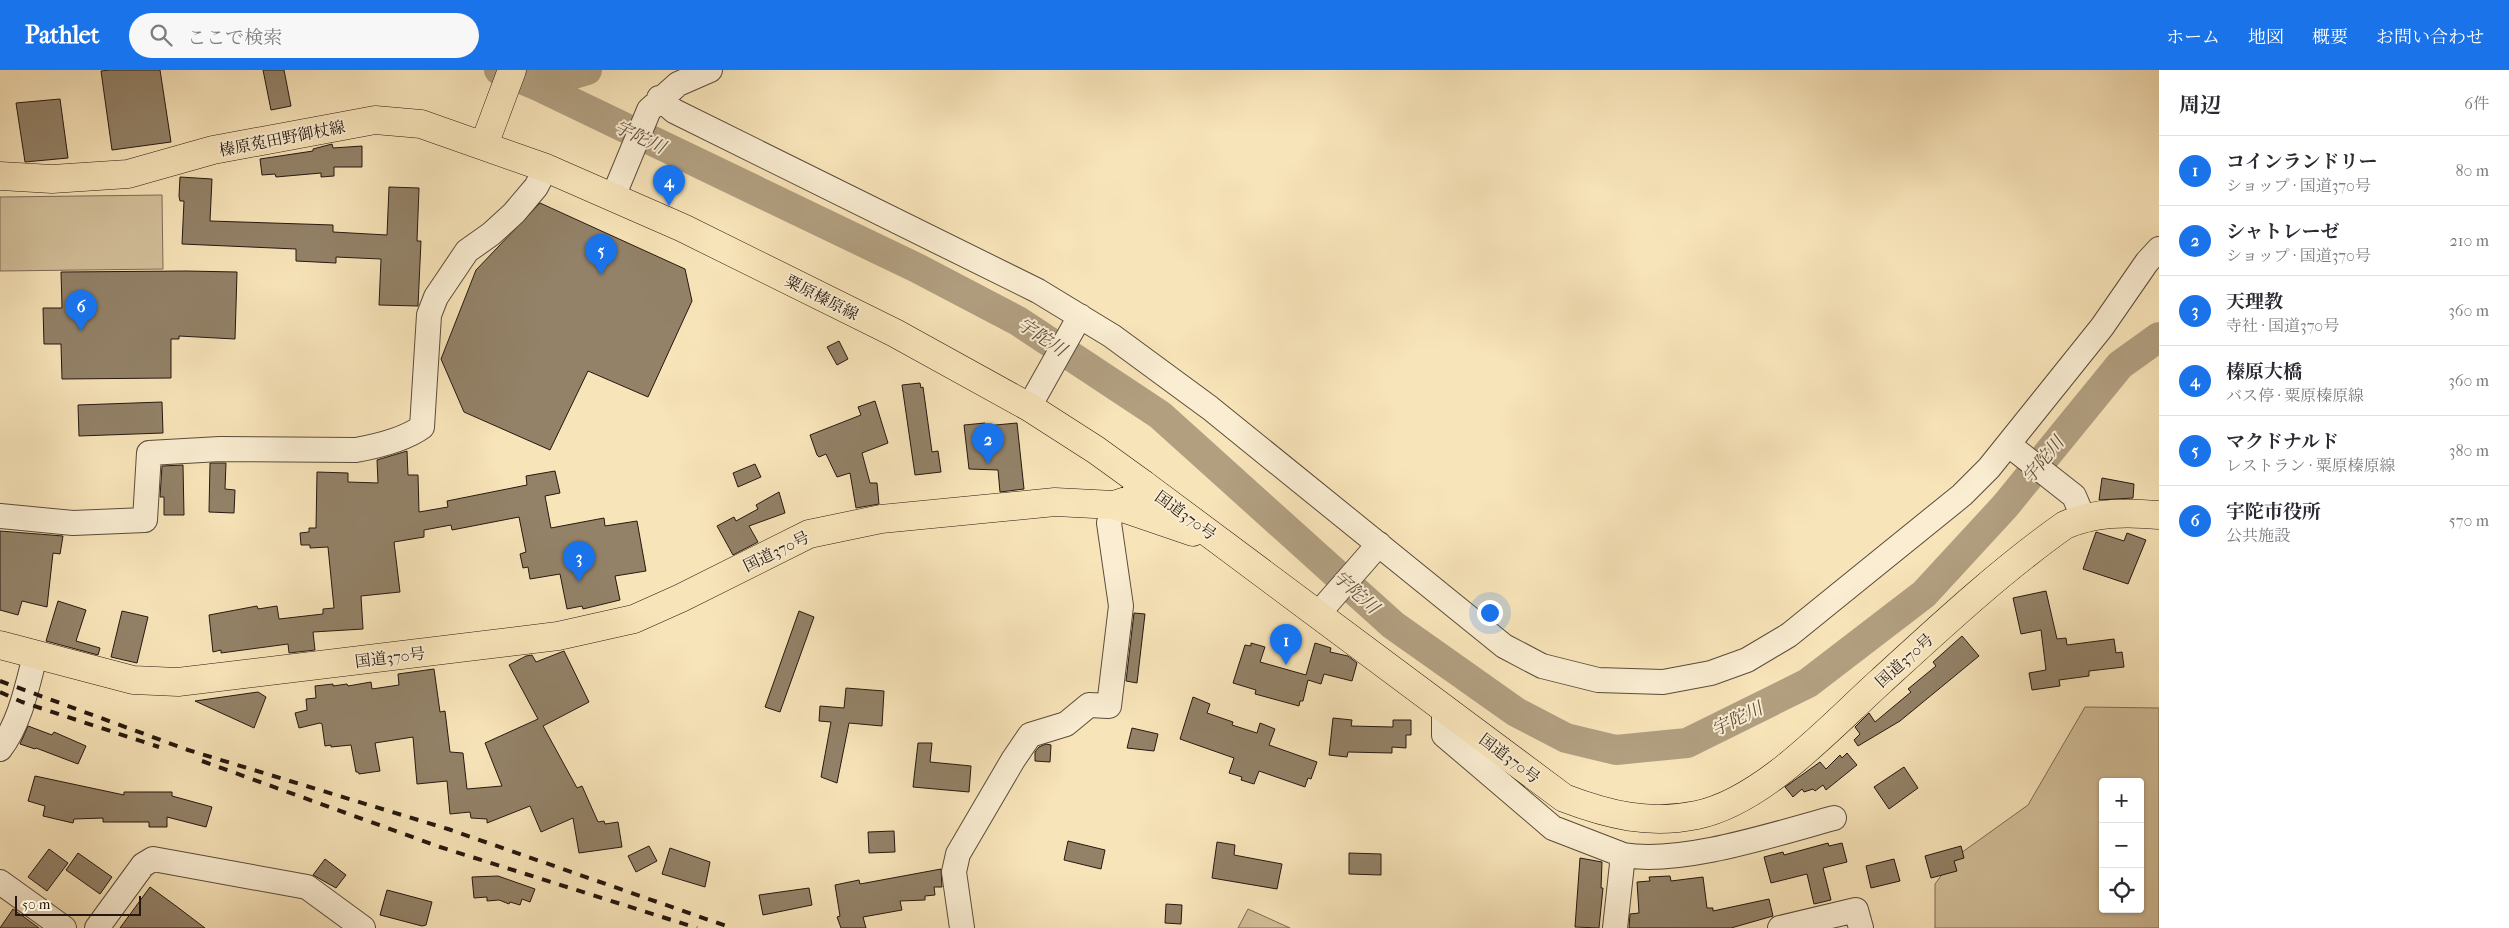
<!DOCTYPE html>
<html lang="ja">
<head>
<meta charset="utf-8">
<style>
	body { margin:0; font-family:"IM FELL French Canon","Noto Serif JP",serif; background:#f7f7f7; color:#2b2b33 }
	.controls { position:absolute; right:15px; bottom:15px; display:grid; overflow:hidden; border-radius:5px; box-shadow:0 1px 4px #0004 }
	.controls button { width:45px; height:45px; display:grid; place-items:center; padding:0; border:0; border-bottom:1px solid #e1e1e2; background:#fff; color:#2b2b33; font:25px sans-serif }
	.scale { position:absolute; left:15px; bottom:12px; width:126px; box-sizing:border-box; padding-left:5px; border:2px solid #261810; border-top:0; font-size:14px; line-height:18px; white-space:nowrap; color:#261810; -webkit-text-stroke:4px #faedd2; paint-order:stroke }
	.you { position:absolute; left:1489px; top:542px; width:18px; height:18px; margin:-12px; border:4px solid #fff; border-radius:50%; background:#1a73e8; box-shadow:0 0 0 8px #1a73e833 }
	.badge { display:grid; place-items:center; width:32px; height:32px; border-radius:50%; background:#1a73e8; color:#fff; font-size:16px; font-weight:700 }
	.pin { position:absolute; translate:-50% -41px; filter:drop-shadow(0 1px 2px #0008) }
	.pin::after { content:''; position:absolute; top:26px; width:18px; height:15px; background:inherit; clip-path:polygon(0 0,100% 0,50% 100%) }
	.list { margin:0; padding:0; list-style:none }
	h2 { display:flex; justify-content:space-between; align-items:center; height:65px; margin:0; padding:0 20px; font-size:21px }
	h2 small { font-size:16px; font-weight:400; color:#7c7c81 }
	.list li { display:grid; grid-template-columns:32px 1fr auto; gap:15px; align-items:center; box-sizing:border-box; height:70px; padding:0 20px; border-top:1px solid #e1e1e2 }
	.list b { display:block; font-size:19px; white-space:nowrap }
	.list p { margin:0; font-size:16px; white-space:nowrap; color:#7c7c81 }
	.list em { font-size:16px; font-style:normal; color:#7c7c81 }
	.icon { flex:none; width:28px; height:28px; fill:none; stroke:currentColor; stroke-width:2; stroke-linecap:round; stroke-linejoin:round }
	.map { position:relative; flex:none; width:2159px; height:858px; overflow:hidden }
	header { display:flex; align-items:center; gap:30px; box-sizing:border-box; height:70px; padding:0 25px; background:#1a73e8; color:#fff }
	header strong { font-size:24px }
	nav { display:flex; gap:28px; margin-inline-start:auto; font-size:18px }
	.search { width:350px; height:45px; background:#f7f7f7; display:flex; align-items:center; gap:12px; box-sizing:border-box; padding:0 18px; border-radius:28px; color:#7c7c81; font-size:19px }
	main { display:flex }
	aside { flex:1; background:#fff }
	.map>svg:first-child { display:block }
	.green { fill:#d4c19c; stroke:#7d6c56; fill-rule:evenodd }
	.lines { fill:none; stroke-linecap:round; stroke-linejoin:round }
	.river { stroke:#b19f80; stroke-width:30 }
	.building { fill:#938268; stroke:#261810 }
	.minor-casing { stroke:#5a4b3a; stroke-width:26 }
	.major-casing { stroke:#261810; stroke-width:29 }
	.highway-casing { stroke:#261810; stroke-width:29 }
	.minor { stroke:#faedd2; stroke-width:24 }
	.major { stroke:#f8e4b9; stroke-width:28 }
	.highway { stroke:#f8e4b9; stroke-width:28 }
	.rail { stroke:#261810; stroke-width:4; stroke-dasharray:9 9; stroke-linecap:butt }
	.labels { text-anchor:middle; stroke-width:4; stroke-linejoin:round; paint-order:stroke }
	.street-label { font-size:16px; fill:#261810; stroke:#faedd2 }
	.water-label { font-size:18px; font-style:italic; fill:#5e4e3d; stroke:#faedd2 }
</style>
</head>
<body>
<header>
<strong>Pathlet</strong>
<div class="search"><svg class="icon" aria-label="search" viewBox="0 0 24 24"><circle cx="10" cy="10" r="6"/><path d="M15 15l6 6"/></svg>ここで検索</div>
<nav><a>ホーム</a><a>地図</a><a>概要</a><a>お問い合わせ</a></nav>
</header>
<main>
<div class="map">
<svg width="2159" height="858" viewBox="0 0 2159 858">
	<rect width="100%" height="100%" fill="#f8e4b9"/>
	<filter id="stains"><feTurbulence type="fractalNoise" baseFrequency=".004" numOctaves="4"/><feColorMatrix values="0 0 0 0 .2 0 0 0 0 .09 0 0 0 0 .02 0 0 0 .5 -.17"/></filter>
	<radialGradient id="worn" r=".72"><stop offset=".6" stop-color="#630" stop-opacity="0"/><stop offset="1" stop-color="#630" stop-opacity=".3"/></radialGradient>
	<!-- green -->
	<path class="green" d="M162,125l1,74 -163,2v-74z
		M2085,637l74,1v220h-224v-44l19,-26 74,-53zM2103,712h37v127h-37z
		M1248,839l42,19h-52z"/>
	<g class="lines">
		<!-- river -->
		<path class="river" d="M499,0l37,15 381,183 101,53 142,94 233,210 123,87 50,26 50,12 71,-7 121,-60 116,-89 82,-89 114,-140 39,-28
			M536,15l51,-15"/>
	</g>
	<!-- building -->
	<path class="building" d="M110,0h50l11,72 -59,8 -11,-79z
		M263,0h21l7,36 -20,4z
		M60,29l8,59 -43,4 -9,-59z
		M332,74l1,4 29,-2v21h-28v9l-13,1v-4l-45,4 -1,-3 -13,1 -2,-16 53,-8v-2z
		M180,107l32,2 -2,42 123,4v7l54,3 2,-48 30,1 -2,53h4l-3,65 -39,-1 2,-46 -45,-2v6l-40,-2v-12l-114,-5 2,-43h-4l-1,-5z
		M540,133l145,66 7,32 -44,96 -60,-26 -38,79 -86,-38 -23,-53 35,-89z
		M186,201l51,1 -2,67 -56,-3v3h-8v39l-109,1 -1,-35h-17l-1,-36h19l-1,-36z
		M839,271l9,18 -11,6 -10,-18z
		M920,313l1,5 2,-1 9,65 6,-1 3,21 -26,3 -13,-90z
		M875,331l13,42 -26,10 8,30h7l2,21 -23,4 -6,-35 -13,4 -11,-23 -7,3 -2,-2 -7,-20 51,-20 -3,-8z
		M162,332l1,31 -84,3 -1,-31z
		M985,353v3l32,-3 7,66 -24,3 -2,-22 -29,-1 -5,-44z
		M407,381l1,24h10l1,37 29,-5 -1,-6 80,-16 -1,-9 29,-5 5,22 -15,3 6,32 53,-10 1,8 32,-5 9,50 -31,5 5,24 -37,9 -1,-3 -15,3 -7,-35 -30,5 -2,-12 -5,1 -3,-14 6,-2 -7,-35 -67,13 -1,-5 -27,5v7l-30,5 6,50 -39,4 2,33 -50,3 2,18 -26,3 -1,-9 -67,9v-3l-8,2 -4,-37 48,-9 1,3 19,-3 2,13 44,-5v-5l11,-1 -6,-61 -18,1v-3h-9l-1,-12 9,-1v-4h7l1,-56 31,1v9l30,1 -1,-23z
		M210,393h16l-1,26 10,1 -1,23 -25,-1z
		M755,394l6,13 -23,10 -5,-14z
		M183,395l1,50h-20v-18h-4l2,-31z
		M2102,408l32,6 -1,14 -34,2z
		M779,422l6,21 -36,13 9,16 -25,13 -16,-29 17,-9 2,4 22,-12 -2,-4z
		M0,461l63,5 -3,18 -7,-1 -6,54 -25,-6 -4,14 -18,-5z
		M2096,462l28,9 3,-8 19,7 -18,44 -45,-15z
		M2046,521l11,48 9,-1 1,7 47,-6 2,14 6,-1 2,15 -35,4v5l-30,4 1,6 -28,4 -3,-17 17,-3 -5,-40 -20,4 -8,-36z
		M58,531l28,9 -10,31 24,7 -2,7 -52,-14z
		M122,541l26,6 -11,46 -26,-6z
		M799,541l15,6 -34,95 -15,-5z
		M1134,543l11,1 -8,69 -11,-2z
		M1962,566l17,20 -79,65 -42,25 -4,-6 6,-6 -5,-7 14,-14 6,9 36,-30 -3,-3 28,-23 -3,-4z
		M1251,573l14,4 -5,15 46,13 9,-32 16,5 -1,4 18,4 9,7 -5,18 -28,-7 -3,10 -13,-4 -5,21h-3l-1,5 -44,-12 1,-4 -23,-7 12,-38 6,1z
		M564,581l25,51 -46,24 34,62 5,-2 16,36 6,-1 1,3 13,-2 4,25 -43,6 -6,-35 -32,14 -11,-26 -43,17v-4l-16,-1 -1,-6 -20,2 -3,-33 -30,3 -4,-47 -38,6 5,28 -21,3 -1,-2h-2l-5,-27 -20,2v-2l-6,1 -3,-22 -2,-1 -21,5 -4,-15 12,-3 -1,-11 10,-1 -1,-12 18,-2v2l14,-2 1,2 23,-4 1,7 27,-4 -1,-11 36,-5 6,43 5,-1 5,41 13,1 4,36 35,-3 -17,-43 53,-24 -29,-54 17,-9 6,-1 4,7z
		M846,618l38,3 -2,35 -33,-3 -12,60 -16,-6 10,-55 -12,-1 1,-15 24,2z
		M258,622l8,5 -12,31 -59,-27z
		M1193,627l17,7 -3,9 26,9 -1,3 25,8 3,-10 15,6 -6,16 48,17 -6,17 -3,-1 -3,9 -46,-16 -5,13 -13,-4 1,-3 -13,-4 5,-15 -54,-19z
		M1333,648l19,2 -1,6 42,1v-7h18v15h-5v13l-14,-1v6l-44,-1 -1,5 -18,-2z
		M28,656l24,9 2,-3 32,14 -8,18 -42,-16 -1,1 -15,-5z
		M1132,658l26,6 -4,17 -27,-3z
		M918,673h14l-2,19 41,4 -2,26 -56,-5z
		M1046,674l5,1 -1,17 -15,-1v-9l4,-5z
		M1847,683l10,12 -31,25 -3,-5 -8,6 -2,-2 -9,3 -2,-3 -9,8 -8,-10 35,-25 6,7 14,-14 2,3z
		M1904,697l14,21 -29,21 -15,-22z
		M35,706l89,19v-3h48v4l40,11 -6,20 -39,-10v10h-18v-5h-46v-4l-29,1 -1,4 -30,-7 2,-10 -17,-5z
		M894,761l1,21 -26,1 -1,-21z
		M1068,771l37,9 -4,19 -37,-9z
		M1217,772l18,3 -1,10 48,9 -5,25 -65,-11z
		M1828,773l1,3 13,-3 5,19 -24,6 8,32 -17,4 -7,-30 -36,9 -7,-26 19,-5 1,3z
		M649,776l8,15 -21,11 -8,-16z
		M1961,776l3,12 -10,3 3,10 -26,7 -6,-22z
		M670,778l40,14 -5,25 -43,-13z
		M49,779l19,14 -21,28 -19,-14z
		M78,783l34,24 -12,17 -34,-24z
		M1349,783l32,1v21l-32,-1z
		M1580,788l22,4 -1,26h2l-4,40 -24,-1z
		M325,789l21,16 -10,13 -23,-13z
		M1894,789l6,22 -29,7 -5,-22z
		M941,799l1,18h-8l1,8 -10,1v4l-25,1 2,9 -39,7 3,11h-25l-4,-11 3,-1 -5,-31 24,-5 1,4z
		M498,806l37,13 -5,13 -8,-3 -2,6 -10,-3 -1,2 -10,-4 -12,1v-4l-13,1 -2,-21z
		M1670,806l1,5 32,-4 4,31h6v3l56,-12 4,17 -42,12h-102l1,-14 9,-1 -2,-31 13,-1 -1,-4z
		M150,817l26,19 29,22h-85z
		M809,818l3,17 -49,10 -4,-20z
		M387,820l45,12 -6,23 -4,1 -42,-11z
		M1166,834l16,1 -1,19 -16,-1z
		M13,839l26,19h-39z"/>
	<g class="lines">
		<defs>
			<path id="minor" d="M659,28l15,13 364,180 74,45 98,72 294,238 38,20 56,14 65,2 48,-9 36,-13 42,-25 173,-140 27,-27 113,-141 45,-65 12,-13
				M613,127l36,-87 29,-26 32,-14
				M1029,337l51,-91
				M2009,375l65,51 9,21
				M0,446l73,7 72,-3 4,-67 71,-4 136,1c22,-4 48,-10 66,-23l7,-112 7,-18 31,-46 24,-17 23,-21 22,-26 10,-19
				M1317,545l62,-71
				M1444,639v26l109,93 70,27 -8,73
				M0,679c20,-26 27,-62 35,-93
				M1623,785c59,10 152,-21 211,-37
				M0,812l64,46
				M97,858l46,-63 10,-6 154,28 56,41
				M962,858l-8,-56 4,-18 55,-94 17,-25 36,-11 23,-19 20,1 12,-100 -12,-83 5,-18
				M1780,858l76,-18 5,18"/>
			<path id="major" d="M484,75l28,-75
				M0,106l52,3 76,-5 85,-24 162,-30 46,4 125,44 137,60 212,105 134,74 67,43 47,34"/>
			<path id="highway" d="M1114,435l79,27
				M0,575l133,35 45,2 380,-46 76,-17 47,-21 128,-64 72,-15 174,-17 59,3 18,-6 11,-15 421,314c45,17 85,27 133,17 67,-14 134,-89 184,-134 59,-54 119,-110 184,-156 30,-13 62,-13 94,-10"/>
		</defs>
		<!-- minor casing -->
		<use href="#minor" class="minor-casing"/>
		<!-- major casing -->
		<use href="#major" class="major-casing"/>
		<!-- highway casing -->
		<use href="#highway" class="highway-casing"/>
		<!-- minor -->
		<use href="#minor" class="minor"/>
		<!-- major -->
		<use href="#major" class="major"/>
		<!-- highway -->
		<use href="#highway" class="highway"/>
		<!-- rail -->
		<path class="rail" d="M0,611l188,69 260,79 284,99
			M0,622l22,10 137,45
			M202,691l238,86 257,81"/>
	</g>
	<g class="labels">
		<!-- street labels -->
		<g class="street-label">
			<text transform="translate(282 68) rotate(-11)" y="6">榛原菟田野御杖線</text>
			<text transform="translate(822 227) rotate(27)" y="6">粟原榛原線</text>
			<text transform="translate(1186 445) rotate(36)" y="6">国道370号</text>
			<text transform="translate(776 481) rotate(-26)" y="6">国道370号</text>
			<text transform="translate(390 587) rotate(-7)" y="6">国道370号</text>
			<text transform="translate(1904 590) rotate(-42)" y="6">国道370号</text>
			<text transform="translate(1510 688) rotate(37)" y="6">国道370号</text>
		</g>
		<!-- water labels -->
		<g class="water-label">
			<text transform="translate(640 67) rotate(25)" y="6">宇陀川</text>
			<text transform="translate(1042 267) rotate(33)" y="6">宇陀川</text>
			<text transform="translate(2043 390) rotate(-51)" y="6">宇陀川</text>
			<text transform="translate(1356 522) rotate(42)" y="6">宇陀川</text>
			<text transform="translate(1737 649) rotate(-26)" y="6">宇陀川</text>
		</g>
	</g>
	<rect width="100%" height="100%" filter="url(#stains)"/>
	<rect width="100%" height="100%" fill="url(#worn)"/>
</svg>
<div class="controls">
<button>+</button>
<button>−</button>
<button><svg class="icon" aria-label="locate" viewBox="0 0 24 24"><circle cx="12" cy="12" r="6"/><path d="M12 2v4M12 18v4M2 12h4M18 12h4"/></svg></button>
</div>
<div class="scale">50 m</div>
<div class="you"></div>
<div class="pin badge" style="left:1286px;top:595px">1</div>
<div class="pin badge" style="left:988px;top:394px">2</div>
<div class="pin badge" style="left:579px;top:512px">3</div>
<div class="pin badge" style="left:669px;top:136px">4</div>
<div class="pin badge" style="left:601px;top:205px">5</div>
<div class="pin badge" style="left:81px;top:261px">6</div>
</div>
<aside>
<h2>周辺<small>6件</small></h2>
<ul class="list">
<li><span class="badge">1</span><div><b>コインランドリー</b><p>ショップ · 国道370号</p></div><em>80 m</em></li>
<li><span class="badge">2</span><div><b>シャトレーゼ</b><p>ショップ · 国道370号</p></div><em>210 m</em></li>
<li><span class="badge">3</span><div><b>天理教</b><p>寺社 · 国道370号</p></div><em>360 m</em></li>
<li><span class="badge">4</span><div><b>榛原大橋</b><p>バス停 · 粟原榛原線</p></div><em>360 m</em></li>
<li><span class="badge">5</span><div><b>マクドナルド</b><p>レストラン · 粟原榛原線</p></div><em>380 m</em></li>
<li><span class="badge">6</span><div><b>宇陀市役所</b><p>公共施設</p></div><em>570 m</em></li>
</ul>
</aside>
</main>
</body>
</html>
